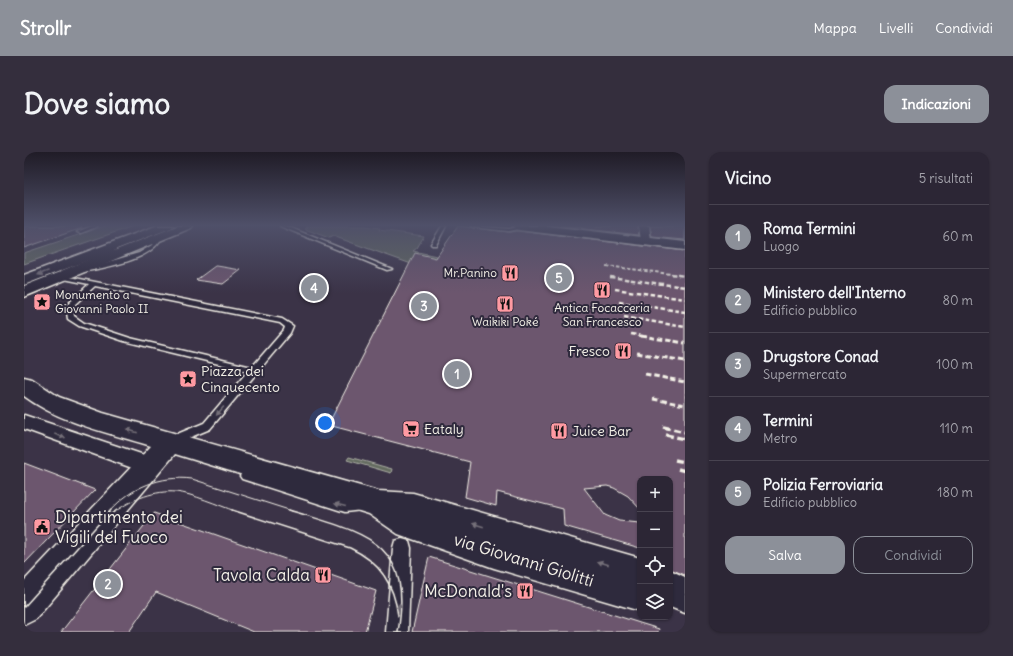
<!DOCTYPE html>
<html lang="it">
<head>
<meta charset="utf-8">
<style>
	body { margin:0; font-family:Delius,sans-serif; background:#342e3d; color:#f1f3f6 }
	.controls { position:absolute; right:12px; bottom:12px; display:grid; overflow:hidden; border-radius:8px; box-shadow:0 1px 3px #0004 }
	.controls button { width:36px; height:36px; display:grid; place-items:center; padding:0; border:0; border-bottom:1px solid #484350; background:#2c2635; color:#f1f3f6; font:20px sans-serif }
	.you { position:absolute; left:301px; top:271px; width:14px; height:14px; margin:-10px; border:3px solid #fff; border-radius:50%; background:#1a73e8; box-shadow:0 0 0 6px #1a73e833 }
	.badge { display:grid; place-items:center; width:26px; height:26px; border-radius:50%; background:#8c9099; color:#fff; font-size:13px; font-weight:700 }
	.pin { position:absolute; translate:-50% -50%; border:2px solid #fff; box-shadow:0 1px 4px #0006 }
	.list { margin:0; padding:0; list-style:none }
	h2 { display:flex; justify-content:space-between; align-items:center; height:52px; margin:0; padding:0 16px; font-size:17px }
	h2 small { font-size:13px; font-weight:400; color:#a6a5ad }
	.list li { display:grid; grid-template-columns:26px 1fr auto; gap:12px; align-items:center; box-sizing:border-box; height:64px; padding:0 16px; border-top:1px solid #484350 }
	.list b { display:block; font-size:15px; white-space:nowrap }
	.list p { margin:0; font-size:13px; white-space:nowrap; color:#a6a5ad }
	.list em { font-size:13px; font-style:normal; color:#a6a5ad }
	.actions { display:flex; gap:8px; padding:12px 16px }
	.actions a { flex:1; padding:9px 0; border:1px solid #8c9099; border-radius:12px; text-align:center; font-size:14px; color:#8c9099 }
	.actions .main { background:#8c9099; color:#fff }
	.icon { flex:none; width:22px; height:22px; fill:none; stroke:currentColor; stroke-width:2; stroke-linecap:round; stroke-linejoin:round }
	.map { position:relative; flex:none; width:661px; height:480px; overflow:hidden; border-radius:12px }
	header { display:flex; align-items:center; gap:24px; box-sizing:border-box; height:56px; padding:0 20px; background:#8c9099; color:#fff }
	header strong { font-size:19px }
	nav { display:flex; gap:22px; margin-inline-start:auto; font-size:14px }
	.intro { display:flex; align-items:center; justify-content:space-between; box-sizing:border-box; height:96px; padding:0 24px }
	h1 { margin:0; font-size:28px }
	.button { padding:10px 18px; border-radius:12px; background:#8c9099; color:#fff; font-size:14px; font-weight:700 }
	main { display:flex; gap:24px; padding:0 24px }
	aside { flex:1; background:#2c2635; border-radius:12px; box-shadow:0 1px 3px #0004 }
	.map>svg:first-child { display:block }
	.green { fill:#636b5f; stroke:#acaea4 }
	.building { fill:#6c576e; stroke:#f4f1e8 }
	.lines { fill:none; stroke-linecap:round; stroke-linejoin:round }
	.service-casing { stroke:#f4f1e8; stroke-width:3 }
	.pedestrian-casing { stroke:#f4f1e8; stroke-width:3 }
	.minor-casing { stroke:#f4f1e8; stroke-width:3 }
	.tertiary-casing { stroke:#f4f1e8; stroke-width:3 }
	.secondary-casing { stroke:#f4f1e8; stroke-width:3 }
	.service { fill:#2f2a3d; fill-rule:evenodd }
	.pedestrian { fill:#2f2a3d; fill-rule:evenodd }
	.minor { fill:#2f2a3d; fill-rule:evenodd }
	.tertiary { fill:#2f2a3d; fill-rule:evenodd }
	.secondary { fill:#2f2a3d; fill-rule:evenodd }
	.tram-far1 { stroke:#f4f1e8; stroke-width:1 }
	.tram { stroke:#f4f1e8; stroke-width:1.5 }
	.rail-far3 { stroke:#f4f1e8; stroke-width:2; stroke-dasharray:3.5 2; stroke-linecap:butt }
	.rail-far2 { stroke:#f4f1e8; stroke-width:2.5; stroke-dasharray:4.5 2.5; stroke-linecap:butt }
	.rail-far1 { stroke:#f4f1e8; stroke-width:3; stroke-dasharray:5.5 3; stroke-linecap:butt }
	.rail { stroke:#f4f1e8; stroke-width:3.5; stroke-dasharray:7 3.5; stroke-linecap:butt }
	.oneway { fill:#747079 }
	.labels { text-anchor:middle; stroke-width:4; stroke-linejoin:round; paint-order:stroke }
	.far-poi-label { font-size:12px; fill:#f4f1e8; stroke:#2f2a3d }
	.poi-label { font-size:14px; fill:#f4f1e8; stroke:#2f2a3d; text-anchor:start }
	.near-poi-label { font-size:17px; fill:#f4f1e8; stroke:#2f2a3d; text-anchor:end }
	.near-street-label { font-size:17px; fill:#f4f1e8; stroke:#2f2a3d }
</style>
</head>
<body>
<header>
<strong>Strollr</strong>
<nav><a>Mappa</a><a>Livelli</a><a>Condividi</a></nav>
</header>
<div class="intro"><h1>Dove siamo</h1><a class="button">Indicazioni</a></div>
<main>
<div class="map">
<svg width="661" height="480" viewBox="0 0 661 480">
	<rect width="100%" height="100%" fill="#3b3347"/>
	<filter id="ink" filterUnits="userSpaceOnUse"><feTurbulence type="fractalNoise" baseFrequency=".025" numOctaves="2"/><feDisplacementMap in="SourceGraphic" scale="8" xChannelSelector="R" yChannelSelector="G"/><feConvolveMatrix kernelMatrix="1 2 1 2 8 2 1 2 1" color-interpolation-filters="sRGB"/></filter>
	<g filter="url(#ink)">
		<!-- green -->
		<path class="green" d="M81,74h28l-109,38v-11z
			M281,74h60l15,2 -1,2 45,6 -7,12 -4,3 24,5 -6,15 -98,-35 -4,2 -24,-9 3,-2z
			M325,305l43,12 -1,4 -44,-13z"/>
		<!-- building -->
		<path class="building" d="M0,74h58v2l-58,20z
			M434,74l51,6 9,-1 167,20v324l-15,-6v-90h-30v30l-12,-13 -14,-8 -7,-2 -23,2 21,27 14,6 21,2v25l-76,-22 -1,-17 -66,-17 -1,14 -31,-9 5,-35 -142,-37 87,-172 21,5z
			M536,74h78l1,9z
			M626,74h35v14l-33,-3z
			M191,114h2l24,4 -18,14 -27,-4z
			M0,311l71,27 -71,74z
			M130,361l222,78 -11,41h-111l-98,-40 -27,40h-68z
			M405,405l230,72 -1,3h-246z"/>
		<g class="lines">
			<defs>
				<path id="service" d="M68,74h6l-17,7 -4,-1z
					M256,74h6l106,43 -5,1z
					M418,74h4l-10,19h-4l-1,-1z
					M447,74l38,3 16,-3 4,1 -20,4 -36,-4z
					M135,83l3,2c-11,24 -56,30 -79,35l-3,-2 59,-17 13,-8 5,-9z
					M95,90l3,2 -10,9 -46,19 -1,4 217,43 11,7 -3,7 -80,96 -36,15 -4,-1 -1,-3 1,-3 34,-14 44,-52 -124,-30 -45,-15 -11,-7 -2,-13 23,-22 -30,-6 -1,-1 3,-6 47,-20zM71,134l185,37 5,4 -1,3 -32,37 -122,-29 -46,-15 -10,-7 -1,-10z
					M222,319l99,31 13,-1 4,1 2,4 -2,4 -17,2 -103,-33 -2,-3 2,-3z"/>
				<path id="pedestrian" d="M378,387l7,2 2,7 -3,84h-22l7,-84 2,-7z"/>
				<path id="minor" d="M615,74h10l2,15 -2,2 -3,1 -5,-3z
					M0,263l132,44 3,6 -3,6 -7,3 -125,-45z"/>
				<path id="tertiary" d="M132,74h17l-2,2 -147,57v-10z"/>
				<path id="secondary" d="M153,74h16l-2,2 -167,69v-11z
					M489,74h35l137,16v8l-166,-20z
					M0,225l8,2 27,18 44,16 275,78 35,2 227,65v53l-146,-43 -96,-34 -29,-20 -194,-60 -139,165 -12,6v-44l127,-135c-42,-13 -91,-23 -127,-50z
					M646,418l15,7v36l-15,-6z"/>
			</defs>
			<!-- service casing -->
			<use href="#service" class="service-casing"/>
			<!-- pedestrian casing -->
			<use href="#pedestrian" class="pedestrian-casing"/>
			<!-- minor casing -->
			<use href="#minor" class="minor-casing"/>
			<!-- tertiary casing -->
			<use href="#tertiary" class="tertiary-casing"/>
			<!-- secondary casing -->
			<use href="#secondary" class="secondary-casing"/>
			<!-- service -->
			<use href="#service" class="service"/>
			<!-- pedestrian -->
			<use href="#pedestrian" class="pedestrian"/>
			<!-- minor -->
			<use href="#minor" class="minor"/>
			<!-- tertiary -->
			<use href="#tertiary" class="tertiary"/>
			<!-- secondary -->
			<use href="#secondary" class="secondary"/>
			<!-- tram-far1 -->
			<path class="tram-far1" d="M86,359c21,-24 51,-36 82,-32l100,32
				M92,359c16,-12 40,-21 60,-19 17,2 42,13 59,19"/>
			<!-- tram -->
			<path class="tram" d="M208,358l118,38c30,14 44,36 48,68
				M265,358c73,23 125,29 109,122
				M87,362l6,-4
				M0,455l87,-97"/>
			<!-- rail-far3 -->
			<path class="rail-far3" d="M582,114l73,9"/>
			<!-- rail-far2 -->
			<path class="rail-far2" d="M647,122l14,2
				M586,125l75,10
				M591,137l70,10
				M595,150l66,10
				M600,165l61,10
				M607,182l16,3"/>
			<!-- rail-far1 -->
			<path class="rail-far1" d="M617,184l44,7
				M613,201l48,8
				M621,222l40,8
				M629,247l32,6"/>
			<!-- rail -->
			<path class="rail" d="M639,275l22,5
				M642,283l19,4
				M651,308l10,2
				M654,317l7,2"/>
		</g>
		<!-- one-way arrows -->
		<defs><path id="oneway-solid" d="M-6-.8H1V-3.2L6.5 0L1 3.2V.8H-6Z"/></defs>
		<g class="oneway">
			<use href="#oneway-solid" transform="translate(19 121) rotate(159)"/>
			<use href="#oneway-solid" transform="translate(196 259) rotate(130)"/>
			<use href="#oneway-solid" transform="translate(108 279) rotate(-163)"/>
			<use href="#oneway-solid" transform="translate(36 284) rotate(19)"/>
			<use href="#oneway-solid" transform="translate(316 353) rotate(-166)"/>
			<use href="#oneway-solid" transform="translate(454 373) rotate(-164)"/>
			<use href="#oneway-solid" transform="translate(579 411) rotate(-163)"/>
			<use href="#oneway-solid" transform="translate(375 457) rotate(-86)"/>
		</g>
	</g>
	<!-- sky -->
	<linearGradient id="sky" x2="0" y2="1"><stop stop-color="#201c27"/><stop offset="0.52" stop-color="#4f5069"/><stop offset="1" stop-color="#4f5069" stop-opacity="0"/></linearGradient>
	<rect width="661" height="141" fill="url(#sky)"/>
	<!-- icons -->
	<defs>
		<symbol id="restaurant-square" viewBox="-11 -11 22 22"><rect x="-9" y="-9" width="18" height="18" rx="4" fill="#ff9aa2" stroke="#2f2a3d"/><path d="M-5-6h1v4h1v-4h1v4h1v-4h1v5L-1.5 .5V6h-2V.5L-5-1ZM5-6V6H3V1.5H1.5Q1.5-4 5-6Z" fill="#111"/></symbol>
		<symbol id="sight-square" viewBox="-11 -11 22 22"><rect x="-9" y="-9" width="18" height="18" rx="4" fill="#ff9aa2" stroke="#2f2a3d"/><path d="M0-6L1.8-2.2L6-1.7L2.9 1.2L3.7 5.4L0 3.3L-3.7 5.4L-2.9 1.2L-6-1.7L-1.8-2.2Z" fill="#111"/></symbol>
		<symbol id="supermarket-square" viewBox="-11 -11 22 22"><rect x="-9" y="-9" width="18" height="18" rx="4" fill="#ff9aa2" stroke="#2f2a3d"/><path d="M-6-5.5h2.5l.6 2H6L4.5 2H-2.5L-4.4-4H-6ZM-1.5 3.2a1.3 1.3 0 1 0 .1 0ZM3 3.2a1.3 1.3 0 1 0 .1 0Z" fill="#111"/></symbol>
		<symbol id="civic-square" viewBox="-11 -11 22 22"><rect x="-9" y="-9" width="18" height="18" rx="4" fill="#ff9aa2" stroke="#2f2a3d"/><path d="M-.6-6.5H3V-4.5H.6V-3L4-1V1h2V6H-6V1h2V-1L-.6-3ZM-1.2 2.5V6h2.4V2.5Z" fill="#111"/></symbol>
	</defs>
	<g fill-rule="evenodd">
		<use href="#restaurant-square" x="476" y="111" width="20" height="20"/>
		<use href="#restaurant-square" x="568" y="128" width="20" height="20"/>
		<use href="#sight-square" x="8" y="140" width="20" height="20"/>
		<use href="#restaurant-square" x="471" y="142" width="20" height="20"/>
		<use href="#restaurant-square" x="589" y="189" width="20" height="20"/>
		<use href="#sight-square" x="154" y="217" width="20" height="20"/>
		<use href="#supermarket-square" x="377" y="267" width="20" height="20"/>
		<use href="#restaurant-square" x="525" y="269" width="20" height="20"/>
		<use href="#civic-square" x="8" y="365" width="20" height="20"/>
		<use href="#restaurant-square" x="289" y="413" width="20" height="20"/>
		<use href="#restaurant-square" x="491" y="429" width="20" height="20"/>
	</g>
	<g class="labels">
		<!-- far-poi labels -->
		<g class="far-poi-label">
			<text x="473" y="125" text-anchor="end">Mr.Panino</text>
			<text x="31" y="147" text-anchor="start">Monumento a<tspan x="31" dy="14">Giovanni Paolo II</tspan></text>
			<text x="578" y="160">Antica Focacceria<tspan x="578" dy="14">San Francesco</tspan></text>
			<text x="481" y="174">Waikiki Poké</text>
		</g>
		<!-- poi labels -->
		<g class="poi-label">
			<text x="586" y="204" text-anchor="end">Fresco</text>
			<text x="177" y="224">Piazza dei<tspan x="177" dy="16">Cinquecento</tspan></text>
			<text x="400" y="282">Eataly</text>
			<text x="548" y="284">Juice Bar</text>
		</g>
		<!-- near-poi labels -->
		<g class="near-poi-label">
			<text x="31" y="371" text-anchor="start">Dipartimento dei<tspan x="31" dy="20">Vigili del Fuoco</tspan></text>
			<text x="286" y="429">Tavola Calda</text>
			<text x="488" y="445">McDonald's</text>
		</g>
		<!-- near-street labels -->
		<g class="near-street-label">
			<text transform="translate(500 408) rotate(17)" y="6">via Giovanni Giolitti</text>
		</g>
	</g>
</svg>
<div class="controls">
<button>+</button>
<button>−</button>
<button><svg class="icon" aria-label="locate" viewBox="0 0 24 24"><circle cx="12" cy="12" r="6"/><path d="M12 2v4M12 18v4M2 12h4M18 12h4"/></svg></button>
<button><svg class="icon" aria-label="layers" viewBox="0 0 24 24"><path d="M12 4l9 5-9 5-9-5zM3 14l9 5 9-5"/></svg></button>
</div>
<div class="you"></div>
<div class="pin badge" style="left:433px;top:222px">1</div>
<div class="pin badge" style="left:84px;top:432px">2</div>
<div class="pin badge" style="left:400px;top:154px">3</div>
<div class="pin badge" style="left:290px;top:136px">4</div>
<div class="pin badge" style="left:535px;top:126px">5</div>
</div>
<aside>
<h2>Vicino<small>5 risultati</small></h2>
<ul class="list">
<li><span class="badge">1</span><div><b>Roma Termini</b><p>Luogo</p></div><em>60 m</em></li>
<li><span class="badge">2</span><div><b>Ministero dell'Interno</b><p>Edificio pubblico</p></div><em>80 m</em></li>
<li><span class="badge">3</span><div><b>Drugstore Conad</b><p>Supermercato</p></div><em>100 m</em></li>
<li><span class="badge">4</span><div><b>Termini</b><p>Metro</p></div><em>110 m</em></li>
<li><span class="badge">5</span><div><b>Polizia Ferroviaria</b><p>Edificio pubblico</p></div><em>180 m</em></li>
</ul>
<div class="actions"><a class="main">Salva</a><a>Condividi</a></div>
</aside>
</main>
</body>
</html>
